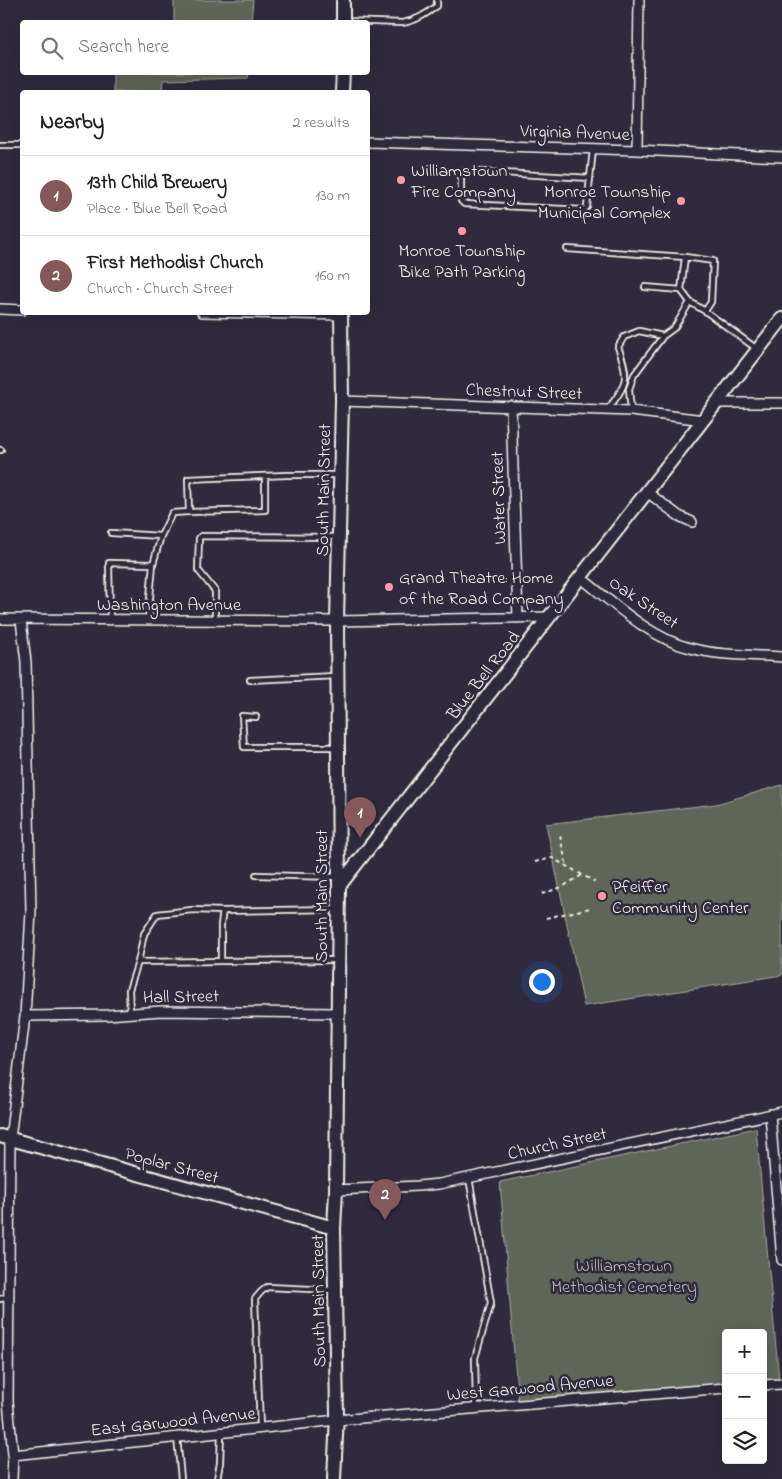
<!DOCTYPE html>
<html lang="en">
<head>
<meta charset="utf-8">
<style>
	body { margin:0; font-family:"Indie Flower",sans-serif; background:#f2f2f2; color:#222 }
	.controls { position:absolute; right:15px; bottom:15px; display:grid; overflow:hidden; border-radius:5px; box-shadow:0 5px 20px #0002 }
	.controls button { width:45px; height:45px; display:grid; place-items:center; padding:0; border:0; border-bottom:1px solid #e0e0e0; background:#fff; color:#222; font:25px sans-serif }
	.you { position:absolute; left:541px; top:981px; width:18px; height:18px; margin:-12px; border:4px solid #fff; border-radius:50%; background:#1a73e8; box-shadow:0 0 0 8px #1a73e833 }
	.badge { display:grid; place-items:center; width:32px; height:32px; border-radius:50%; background:#85585c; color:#fff; font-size:16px; font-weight:700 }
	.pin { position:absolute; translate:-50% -41px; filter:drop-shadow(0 1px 2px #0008) }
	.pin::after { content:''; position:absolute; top:26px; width:18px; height:15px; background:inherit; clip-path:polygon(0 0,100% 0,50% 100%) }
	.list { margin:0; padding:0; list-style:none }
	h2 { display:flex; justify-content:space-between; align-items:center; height:65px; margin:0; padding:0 20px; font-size:21px }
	h2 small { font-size:16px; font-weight:400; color:#767676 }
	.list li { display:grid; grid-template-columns:32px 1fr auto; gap:15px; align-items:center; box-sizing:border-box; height:80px; padding:0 20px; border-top:1px solid #e0e0e0 }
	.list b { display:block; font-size:19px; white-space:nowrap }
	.list p { margin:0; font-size:16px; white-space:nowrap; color:#767676 }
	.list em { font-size:16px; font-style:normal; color:#767676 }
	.icon { flex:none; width:28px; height:28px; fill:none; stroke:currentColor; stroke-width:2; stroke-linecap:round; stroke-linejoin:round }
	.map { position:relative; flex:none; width:782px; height:1479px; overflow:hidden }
	.search { position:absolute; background:#fff; box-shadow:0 5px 20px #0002; left:20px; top:20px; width:350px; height:55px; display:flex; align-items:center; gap:12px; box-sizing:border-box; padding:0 18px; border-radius:5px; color:#767676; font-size:19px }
	.panel { position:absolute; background:#fff; box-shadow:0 5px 20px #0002; left:20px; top:90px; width:350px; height:225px; border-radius:5px }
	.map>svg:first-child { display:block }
	.green { fill:#5f6558; stroke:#aaaba0 }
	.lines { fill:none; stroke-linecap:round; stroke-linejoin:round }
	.lane-casing { stroke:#f4f1e8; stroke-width:8 }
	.street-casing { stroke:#f4f1e8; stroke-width:12 }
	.secondary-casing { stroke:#f4f1e8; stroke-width:16 }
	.path { stroke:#f4f1e8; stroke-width:2; stroke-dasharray:4 4; stroke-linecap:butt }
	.lane { stroke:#2f2a3d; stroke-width:4.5 }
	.street { stroke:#2f2a3d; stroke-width:9 }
	.secondary { stroke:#2f2a3d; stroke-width:12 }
	.poi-dot { fill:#ff9aa2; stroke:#2f2a3d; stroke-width:2 }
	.labels { text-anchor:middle; stroke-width:5; stroke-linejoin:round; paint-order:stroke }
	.street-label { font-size:18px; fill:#f4f1e8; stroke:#2f2a3d }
	.poi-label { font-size:18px; fill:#f4f1e8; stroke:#2f2a3d; text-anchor:start }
	.park-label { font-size:18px; fill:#b8b9ae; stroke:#2f2a3d }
</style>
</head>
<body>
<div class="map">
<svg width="782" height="1479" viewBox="0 0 782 1479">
	<rect width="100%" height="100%" fill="#2f2a3d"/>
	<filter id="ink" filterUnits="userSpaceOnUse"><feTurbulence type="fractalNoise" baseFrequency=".02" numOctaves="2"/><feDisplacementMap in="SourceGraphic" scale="10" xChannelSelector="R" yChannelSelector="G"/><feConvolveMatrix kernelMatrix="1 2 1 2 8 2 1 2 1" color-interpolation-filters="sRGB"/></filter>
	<g filter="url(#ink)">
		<!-- green -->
		<path class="green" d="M174,0h79l-2,22h-77z
			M113,73v-1l136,1 -1,5 -85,2 -1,12h-49z
			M782,785v190l-198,31 -38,-182 170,-20z
			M756,1128l23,252 -16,1v-48h-37v52l-208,17 -18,-220z"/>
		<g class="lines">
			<defs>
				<path id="lane" d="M344,21l58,2c14,-2 24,-9 35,-17v-6
					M0,145h22
					M590,178l-126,-7 -3,4v26l3,3 120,6 3,-3 6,-58
					M567,249l118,8 -4,33
					M685,257l28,4 -2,41 -6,9
					M645,287l36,3 9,12
					M608,409c19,-25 22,-31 10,-62l6,-10 15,-6 24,5 11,-8 16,-26 15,9 52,38
					M631,411l-2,-22 5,-14 29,-39
					M0,450h1
					M265,476v34l-76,2 -1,-33 99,-4h52
					M111,533l50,3 11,-23 17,-1
					M110,620l-1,-57 44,1 8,-28
					M148,620l5,-56
					M215,620v-29l-17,-21 1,-32 2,-2 138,1
					M250,680l86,-4
					M256,717l-14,-1 2,31h93
					M256,875l82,2
					M337,909l-114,2 -2,13v37l116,-1
					M138,962l83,-1
					M130,1013l-1,-23 9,-28 6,-28 13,-20 35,-4 31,1
					M469,1178l22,125 -16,55 1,50
					M0,1299l9,-2
					M260,1428l-5,-129 6,-7 6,-5 66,3
					M177,1437l4,42
					M217,1479l3,-16 1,-30"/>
				<path id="street" d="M368,142l269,8 145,7
					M637,150l2,-150
					M0,309l22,1
					M202,312l139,3
					M342,401l289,10 73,9
					M717,403h65
					M511,406l7,212
					M647,492l32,24 13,6
					M580,577c32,25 70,61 110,71 29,8 61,7 92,9
					M0,619l337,2 213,-4
					M25,1016l82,-1 54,-4 176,2
					M770,1114l12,146
					M336,1190l82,-4 21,-2 343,-72
					M763,1385l19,-1
					M13,1455l324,-35 389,-32
					M12,1479l1,-24 -5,-54 2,-262 15,-123 6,-104 -5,-250 -5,-42"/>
				<path id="secondary" d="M343,22v-22
					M342,92l1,-20
					M339,886l443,-567
					M0,1136l334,92
					M334,1479l3,-64 -3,-187 2,-38 3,-304 -2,-265 5,-220 -1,-89"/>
			</defs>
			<!-- lane casing -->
			<use href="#lane" class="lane-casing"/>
			<!-- street casing -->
			<use href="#street" class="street-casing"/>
			<!-- secondary casing -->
			<use href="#secondary" class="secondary-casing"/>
			<!-- path -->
			<path class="path" d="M560,836l7,31
				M535,862l17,-4 43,24
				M542,894l20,-7 20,-12
				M546,918l44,-10"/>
			<!-- lane -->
			<use href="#lane" class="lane"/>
			<!-- street -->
			<use href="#street" class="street"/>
			<!-- secondary -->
			<use href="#secondary" class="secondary"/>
		</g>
	</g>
	<!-- markers -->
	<g class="poi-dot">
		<circle cx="401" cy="180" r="5"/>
		<circle cx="681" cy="201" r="5"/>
		<circle cx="462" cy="231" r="5"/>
		<circle cx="389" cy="587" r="5"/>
		<circle cx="602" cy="896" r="5"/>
	</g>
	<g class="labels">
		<!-- street labels -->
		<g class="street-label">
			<text transform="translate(575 132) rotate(2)" y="6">Virginia Avenue</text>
			<text transform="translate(524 391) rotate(2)" y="6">Chestnut Street</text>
			<text transform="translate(323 490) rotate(-89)" y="6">South Main Street</text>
			<text transform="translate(498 498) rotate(-92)" y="6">Water Street</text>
			<text transform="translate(644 602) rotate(34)" y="6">Oak Street</text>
			<text x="169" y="610">Washington Avenue</text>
			<text transform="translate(483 675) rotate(-52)" y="6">Blue Bell Road</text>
			<text transform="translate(321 896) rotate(-90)" y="6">South Main Street</text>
			<text transform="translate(181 996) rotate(-1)" y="6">Hall Street</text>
			<text transform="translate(557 1143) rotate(-12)" y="6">Church Street</text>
			<text transform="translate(172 1165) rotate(15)" y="6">Poplar Street</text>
			<text transform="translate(318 1301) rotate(-91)" y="6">South Main Street</text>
			<text transform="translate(530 1387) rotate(-5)" y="6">West Garwood Avenue</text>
			<text transform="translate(173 1421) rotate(-6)" y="6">East Garwood Avenue</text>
		</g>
		<!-- poi labels -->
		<g class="poi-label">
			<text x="411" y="176">Williamstown<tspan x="411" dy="21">Fire Company</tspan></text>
			<text x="671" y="197" text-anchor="end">Monroe Township<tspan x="671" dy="21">Municipal Complex</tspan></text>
			<text x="462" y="256" text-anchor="middle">Monroe Township<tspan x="462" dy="21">Bike Path Parking</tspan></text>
			<text x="399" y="583">Grand Theatre: Home<tspan x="399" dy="21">of the Road Company</tspan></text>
			<text x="612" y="892">Pfeiffer<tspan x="612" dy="21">Community Center</tspan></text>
		</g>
		<!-- park labels -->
		<g class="park-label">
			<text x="624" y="1271">Williamstown<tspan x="624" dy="21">Methodist Cemetery</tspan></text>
		</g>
	</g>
</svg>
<div class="controls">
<button>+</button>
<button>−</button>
<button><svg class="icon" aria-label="layers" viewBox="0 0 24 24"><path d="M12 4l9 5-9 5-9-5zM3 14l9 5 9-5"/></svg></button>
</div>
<div class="you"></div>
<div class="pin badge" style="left:360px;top:838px">1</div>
<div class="pin badge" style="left:385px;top:1220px">2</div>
<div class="search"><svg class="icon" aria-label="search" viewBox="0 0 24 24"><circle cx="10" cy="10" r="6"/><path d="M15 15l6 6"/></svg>Search here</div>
<section class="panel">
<h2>Nearby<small>2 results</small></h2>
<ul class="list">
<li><span class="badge">1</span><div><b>13th Child Brewery</b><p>Place · Blue Bell Road</p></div><em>130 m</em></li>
<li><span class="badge">2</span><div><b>First Methodist Church</b><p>Church · Church Street</p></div><em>160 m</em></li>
</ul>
</section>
</div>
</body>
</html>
